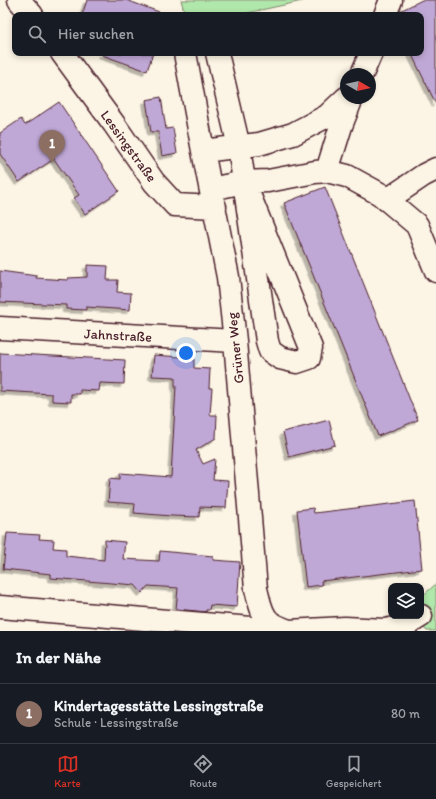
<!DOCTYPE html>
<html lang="de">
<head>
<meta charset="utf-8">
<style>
	body { margin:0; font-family:Itim,sans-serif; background:#20242c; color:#f1f3f6 }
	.controls { position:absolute; right:12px; bottom:12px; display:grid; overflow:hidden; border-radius:8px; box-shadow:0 2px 6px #0003 }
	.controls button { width:36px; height:36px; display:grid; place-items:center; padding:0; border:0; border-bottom:1px solid #363941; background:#171b24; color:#f1f3f6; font:20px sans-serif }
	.compass { position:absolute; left:340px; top:68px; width:36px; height:36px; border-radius:50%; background:#171b24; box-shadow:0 2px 6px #0003; rotate:99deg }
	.you { position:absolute; left:186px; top:353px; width:14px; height:14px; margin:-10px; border:3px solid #fff; border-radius:50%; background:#1a73e8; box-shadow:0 0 0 6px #1a73e833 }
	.badge { display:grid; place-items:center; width:26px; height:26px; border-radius:50%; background:#d93025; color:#fff; font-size:13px; font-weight:700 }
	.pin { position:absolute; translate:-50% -33px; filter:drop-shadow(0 1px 2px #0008) }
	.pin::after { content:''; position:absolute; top:21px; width:14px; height:12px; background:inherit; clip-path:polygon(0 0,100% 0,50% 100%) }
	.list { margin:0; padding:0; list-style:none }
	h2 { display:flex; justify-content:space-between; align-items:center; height:52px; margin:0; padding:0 16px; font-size:17px }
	h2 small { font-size:13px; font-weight:400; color:#9ea1a6 }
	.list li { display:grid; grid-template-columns:26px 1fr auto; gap:12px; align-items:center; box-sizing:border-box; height:60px; padding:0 16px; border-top:1px solid #363941 }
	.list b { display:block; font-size:15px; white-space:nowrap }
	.list p { margin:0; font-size:13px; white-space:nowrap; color:#9ea1a6 }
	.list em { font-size:13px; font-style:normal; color:#9ea1a6 }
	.icon { flex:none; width:22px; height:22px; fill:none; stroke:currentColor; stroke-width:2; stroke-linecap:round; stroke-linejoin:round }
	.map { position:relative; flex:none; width:436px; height:631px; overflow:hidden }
	.search { position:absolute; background:#171b24; box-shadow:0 2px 6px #0003; left:12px; right:12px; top:12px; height:44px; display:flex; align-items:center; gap:10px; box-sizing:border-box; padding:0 14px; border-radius:8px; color:#9ea1a6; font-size:15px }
	.sheet { height:112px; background:#171b24 }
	nav { display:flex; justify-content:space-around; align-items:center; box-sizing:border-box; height:56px; border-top:1px solid #363941; background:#171b24; font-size:11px; color:#9ea1a6 }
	nav a { display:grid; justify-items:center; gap:2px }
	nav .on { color:#d93025 }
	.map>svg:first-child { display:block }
	.green { fill:#b0e7aa; stroke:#7d836a }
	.building { fill:#c0a8d6; stroke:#4a1f2b; filter:url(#shadow) }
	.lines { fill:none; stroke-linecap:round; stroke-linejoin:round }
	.minor-casing { stroke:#4a1f2b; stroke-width:25 }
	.minor { stroke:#fcf5e5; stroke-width:22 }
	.labels { text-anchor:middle; stroke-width:3; stroke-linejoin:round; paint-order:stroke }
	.street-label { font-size:14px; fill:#4a1f2b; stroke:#fcf5e5 }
</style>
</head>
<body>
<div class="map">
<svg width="436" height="631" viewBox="0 0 436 631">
	<defs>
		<filter id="shadow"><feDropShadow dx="-3.5" dy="3.5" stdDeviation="0" flood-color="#0004"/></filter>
	</defs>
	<rect width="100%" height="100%" fill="#fcf5e5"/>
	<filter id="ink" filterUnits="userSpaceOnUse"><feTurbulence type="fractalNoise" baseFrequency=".025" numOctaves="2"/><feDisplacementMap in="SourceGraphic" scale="8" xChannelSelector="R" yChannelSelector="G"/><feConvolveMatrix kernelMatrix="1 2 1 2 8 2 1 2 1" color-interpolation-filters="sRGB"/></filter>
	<g filter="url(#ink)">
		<!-- green -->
		<path class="green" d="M181,0h126l-69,15h-53z
			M436,584v47h-9l-16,-15h10v-19z"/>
		<!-- building -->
		<path class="building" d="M87,0h39l36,13v2h-80z
			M422,0h14v104l-25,-51h10v-38h-23l2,-4z
			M102,53h51l-6,18 -45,-16z
			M161,97l5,32 7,-1 4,25 -15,3 -4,-24h-7l-5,-32z
			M59,102l60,89 -34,23 -11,-16 5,-3 -25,-36 -35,23 -19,-28v-21l21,-14 4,6z
			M325,187l93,233 -40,16 -94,-233z
			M87,265l21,1 -1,14h11l-1,12 14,1 -1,17 -44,-3v3l-20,-1v-4l-66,-3v-31l37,5 -1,2 32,2v-2l19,-1z
			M0,353l125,7 -1,24 -24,-1 -1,8 -19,-1v4h-9v8l-19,-1v-7l-52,-3z
			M154,355l40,3v10l16,1 -1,19h3l-2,27h7l-1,23 -20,12 7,14 12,-5 -2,21 15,1 -2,27 -26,-1 -1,10 -28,-1 -37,-3 1,-9 -27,-2 2,-24 10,1v-6l51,4 5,-91h-1v-9l-23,-1z
			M329,420l6,25 -46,12 -6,-25z
			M415,501l7,68 -101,12 1,4 -16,2 -9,-77 16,-2 1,5z
			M7,533l33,2 -1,4 15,1 -1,8 13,1v7l38,4 1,-20 20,2 -2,17 36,2 1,-10 53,5v4l27,2 -3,45 -27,-2 -1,5h-3v2l-30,-3 2,-21 -30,-2 -6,7 -7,-8 -84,-7v-4l-48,-5z"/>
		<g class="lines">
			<defs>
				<path id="minor" d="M19,0l13,15
					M385,15l6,-15
					M62,53l52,71 40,58 21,23 40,2
					M185,53l18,98 25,126 7,64 21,248c3,11 5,26 14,33 5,4 12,6 18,9
					M217,53l22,94 28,194 3,10 10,7 17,4 12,-4 2,-10 -67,-166
					M362,74l9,-21
					M203,151l56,-7 34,-10 34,-18 19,-18
					M327,171l14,-45 11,-28
					M211,189l33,-7 24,-1 47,-9 12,-1 20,5 33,18 37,31 19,46
					M387,200l37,-25 12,-6
					M0,328l235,13
					M0,607l288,24 57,-3 40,2 20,-4 16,-10"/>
			</defs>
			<!-- minor casing -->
			<use href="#minor" class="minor-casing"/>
			<!-- minor -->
			<use href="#minor" class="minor"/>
		</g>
	</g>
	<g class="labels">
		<!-- street labels -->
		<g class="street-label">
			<text transform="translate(129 146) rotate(54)" y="5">Lessingstraße</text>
			<text transform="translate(118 335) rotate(3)" y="5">Jahnstraße</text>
			<text transform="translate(235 348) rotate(-96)" y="5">Grüner Weg</text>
		</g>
	</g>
</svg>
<div class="controls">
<button><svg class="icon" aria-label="layers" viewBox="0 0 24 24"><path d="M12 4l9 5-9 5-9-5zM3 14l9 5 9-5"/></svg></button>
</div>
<svg class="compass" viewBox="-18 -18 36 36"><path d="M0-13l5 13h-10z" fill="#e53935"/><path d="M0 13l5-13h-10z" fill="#9ea1a6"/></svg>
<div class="you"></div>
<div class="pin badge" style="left:52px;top:163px;background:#8d6e63">1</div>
<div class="search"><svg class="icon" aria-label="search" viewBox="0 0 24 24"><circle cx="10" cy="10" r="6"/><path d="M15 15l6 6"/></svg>Hier suchen</div>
</div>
<section class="sheet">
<h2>In der Nähe<small></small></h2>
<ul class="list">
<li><span class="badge" style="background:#8d6e63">1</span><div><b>Kindertagesstätte Lessingstraße</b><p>Schule · Lessingstraße</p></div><em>80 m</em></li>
</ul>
</section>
<nav>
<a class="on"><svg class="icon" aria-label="map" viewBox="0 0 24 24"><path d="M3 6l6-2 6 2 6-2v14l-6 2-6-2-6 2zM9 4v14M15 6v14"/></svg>Karte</a>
<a><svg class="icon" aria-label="directions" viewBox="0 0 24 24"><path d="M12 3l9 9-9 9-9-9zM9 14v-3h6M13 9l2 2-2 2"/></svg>Route</a>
<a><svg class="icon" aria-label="saved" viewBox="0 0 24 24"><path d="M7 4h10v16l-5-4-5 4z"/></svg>Gespeichert</a>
</nav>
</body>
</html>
